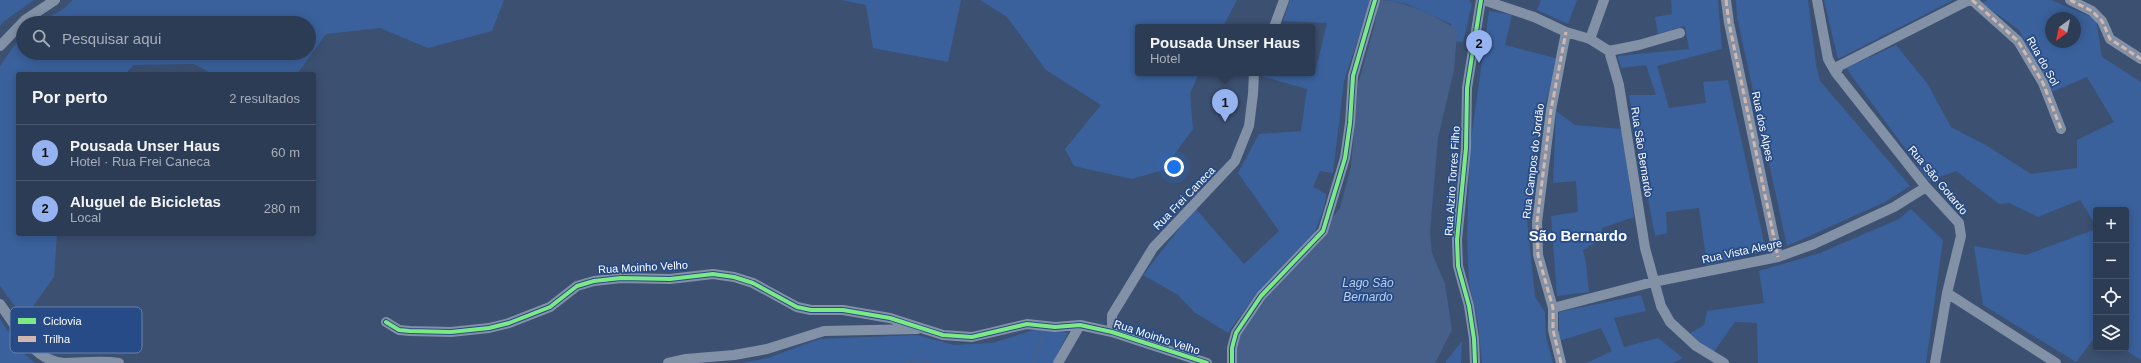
<!DOCTYPE html>
<html lang="pt">
<head>
<meta charset="utf-8">
<style>
	body { margin:0; font-family:Arial,sans-serif; background:#39475f; color:#f1f3f6 }
	.controls { position:absolute; right:12px; bottom:12px; display:grid; overflow:hidden; border-radius:4px; box-shadow:0 2px 10px #0003 }
	.controls button { width:36px; height:36px; display:grid; place-items:center; padding:0; border:0; border-bottom:1px solid #48566c; background:#2d3c55; color:#f1f3f6; font:20px sans-serif }
	.compass { position:absolute; left:2045px; top:12px; width:36px; height:36px; border-radius:50%; background:#2d3c55; box-shadow:0 2px 10px #0003; rotate:213deg }
	.you { position:absolute; left:1174px; top:167px; width:14px; height:14px; margin:-10px; border:3px solid #fff; border-radius:50%; background:#1a73e8; box-shadow:0 0 0 6px #1a73e833 }
	.badge { display:grid; place-items:center; width:26px; height:26px; border-radius:50%; background:#95b2f1; color:#111; font-size:13px; font-weight:700 }
	.pin { position:absolute; translate:-50% -33px; filter:drop-shadow(0 1px 2px #0008) }
	.pin::after { content:''; position:absolute; top:21px; width:14px; height:12px; background:inherit; clip-path:polygon(0 0,100% 0,50% 100%) }
	.popup { position:absolute; left:1135px; top:24px; width:180px; height:52px; box-sizing:border-box; display:grid; place-content:center; border-radius:4px; background:#2d3c55; filter:drop-shadow(0 1px 3px #0005); font-size:13px; white-space:nowrap; color:#a7adb9 }
	.popup b { font-size:15px; color:#f1f3f6 }
	.popup::after { content:''; position:absolute; left:50%; top:100%; margin-left:-8px; border:8px solid transparent; border-top-color:#2d3c55 }
	.list { margin:0; padding:0; list-style:none }
	h2 { display:flex; justify-content:space-between; align-items:center; height:52px; margin:0; padding:0 16px; font-size:17px }
	h2 small { font-size:13px; font-weight:400; color:#a7adb9 }
	.list li { display:grid; grid-template-columns:26px 1fr auto; gap:12px; align-items:center; box-sizing:border-box; height:56px; padding:0 16px; border-top:1px solid #48566c }
	.list b { display:block; font-size:15px; white-space:nowrap }
	.list p { margin:0; font-size:13px; white-space:nowrap; color:#a7adb9 }
	.list em { font-size:13px; font-style:normal; color:#a7adb9 }
	.icon { flex:none; width:22px; height:22px; fill:none; stroke:currentColor; stroke-width:2; stroke-linecap:round; stroke-linejoin:round }
	.map { position:relative; flex:none; width:2141px; height:363px; overflow:hidden }
	.search { position:absolute; background:#2d3c55; box-shadow:0 2px 10px #0003; left:16px; top:16px; width:300px; height:44px; display:flex; align-items:center; gap:10px; box-sizing:border-box; padding:0 14px; border-radius:22px; color:#a7adb9; font-size:15px }
	.panel { position:absolute; background:#2d3c55; box-shadow:0 2px 10px #0003; left:16px; top:72px; width:300px; height:164px; border-radius:4px }
	.map>svg:first-child { display:block }
	.green { fill:#3a619c; fill-rule:evenodd }
	.water { fill:#46608a }
	.lines { fill:none; stroke-linecap:round; stroke-linejoin:round }
	.stream { stroke:#46608a; stroke-width:2.5 }
	.minor { stroke:#8391a6; stroke-width:10 }
	.quiet { stroke:#d1b7ad; stroke-width:3; stroke-dasharray:6 3; stroke-linecap:butt }
	.cycleway-casing { stroke:#264b87; stroke-width:6 }
	.cycleway { stroke:#7ce984; stroke-width:4 }
	.labels { text-anchor:middle; stroke-width:3.5; stroke-linejoin:round; paint-order:stroke }
	.street-label { font-size:11px; fill:#fff; stroke:#264b87 }
	.water-label { font-size:12px; font-style:italic; fill:#bcd1f0; stroke:#264b87 }
	.district-label { font-size:15px; font-weight:bold; fill:#fff; stroke:#264b87 }
	.key { fill:#264b87; stroke:#6781ab; stroke-width:1 }
	.key-label { font-size:11px; fill:#fff }
</style>
</head>
<body>
<div class="map">
<svg width="2141" height="363" viewBox="0 0 2141 363">
	<rect width="100%" height="100%" fill="#3c5071"/>
	<!-- green -->
	<path class="green" d="M0,0h34l-31,22 -3,4z
		M73,0h431l-12,31 -64,17 -48,-20 -54,6 -29,40h-84l-19,-10 -60,1 -9,9h-107v160h39l-3,43 -30,42 -24,-33v-220l22,-32 1,19h286v-30h-270l26,-15z
		M842,0h119l-13,62 -75,-14 -7,-43z
		M980,0h257l-14,27h-85v46h61l-9,21 3,35 -30,41 -31,9 -58,-13 -9,-17 36,-44 -55,-35 -39,-53z
		M1290,0h81l-27,81 -11,92 -13,-2 -7,16 13,7c-1,19 -9,27 -13,45l-56,54 -29,40 -34,-21 -16,-17 -35,-20 52,-67 49,56 35,-33 -41,-58 21,-39 42,-3 6,-42 -46,-13v-3h54l12,-50 -44,-2z
		M1387,0h82l3,4 -9,38 -9,-1 -3,-17 -44,-20z
		M1541,0h36l-9,24 -31,-14z
		M1671,0h47l4,49 -65,17 12,42 37,-5 -3,-21 25,-2 38,171 -59,14 -8,-57 -33,4 1,21 -12,3 -26,-141h27l-10,-30 -25,3 -3,-12 71,-7 -4,-23 -27,8 -3,-17 17,-3z
		M1736,0h72l8,65 4,16 90,105 -25,16 -98,44 -50,-229z
		M1824,0h129l-115,59z
		M1988,0h63l45,19 6,38 39,25v278l-19,-12h4v-138h-30v16l-16,-26 -42,17 -29,-14 -10,1 -43,-33 -27,10 -83,-113 50,-23 31,38 24,44 38,20 42,27 46,-6v-28l37,-18 -27,-45 -35,15 -33,-62 -37,-27zM2051,18h24v24h-24z
		M1489,11l23,4 -7,30 54,14 -15,50 -17,110 8,78 10,15 1,25 7,26h-71l-4,-40 -9,-40 -2,-47 3,-89z
		M1556,111l19,14 47,4 12,88 -32,11 -2,12 -17,10 3,13 3,29 -32,4 -6,-80 27,-4 -2,-31 -23,2z
		M1911,209l32,31 -17,123h-168l-1,-40 -22,-1 -22,31 -24,-19 15,-9 3,-14 57,-8 -5,-32 61,-18 79,-34z
		M2096,229v107l-20,26 -93,-57 -9,-59 52,9z
		M1641,295l5,16 -32,7 10,29 34,-9 25,20 -10,5h-86l25,-12 -11,-23 -42,13v-29z
		M0,319l22,33 13,11h-35z
		M1044,329l24,4 -15,30h-312l27,-5 51,-19 98,-4 37,10 38,-2 42,-13z
		M1462,341l-1,22h-15v-2z"/>
	<!-- water -->
	<path class="water" d="M1379,0c24,0 57,16 77,29l1,4 -3,37 -16,68 -8,94 2,21 13,31 7,46 -17,33h-205l11,-37 99,-118 11,-42 7,-82 16,-57z"/>
	<g class="lines">
		<!-- stream -->
		<path class="stream" d="M904,363l14,-3 10,3
			M1033,363l11,-31"/>
		<!-- minor -->
		<path class="minor" d="M1483,0l51,17 32,15 24,7 19,12 10,34 26,163 16,58 9,16 26,24 28,17
			M1726,0l3,23 49,234
			M1817,0l11,59 8,14 90,114 33,36 2,13 -14,57 109,70
			M1972,0l46,41 25,42 18,46
			M2070,0l22,11 10,10 8,18 31,20
			M1274,27l10,-27
			M1590,39l14,-39
			M0,46l25,-26 30,-20
			M1609,51l30,-6 41,-12
			M1836,73l3,-7 130,-66
			M0,304c16,22 33,57 64,59 18,0 36,-3 55,0
			M1553,308l100,-26 125,-25 36,-13 80,-37 32,-20
			M386,322l13,8 11,1 41,1 38,-4 20,-5 41,-16 27,-21 17,-5 27,-3 49,1 43,-5 21,3 19,6 44,24 14,3h32l47,8 53,17 29,2 55,-13 28,3 25,-2 32,7 95,31
			M1112,332v-17l41,-67 82,-87 14,-35 4,-32 1,-21
			M668,363l18,-4 48,-4 33,-6 57,-18 93,-2
			M1058,363l22,-38
			M1232,363v-15l4,-15 25,-37 62,-65 22,-73 5,-35 3,-47 22,-76
			M1475,363l-1,-24 -5,-33 -11,-40 -1,-26 9,-92 1,-60 14,-88
			M1561,363l-8,-33v-22l-15,-53 -1,-33 14,-112 15,-78
			M1935,363l12,-70"/>
		<!-- quiet -->
		<path class="quiet" d="M1726,0l3,23 49,234
			M1972,0l46,41 25,42 18,46
			M2070,0l22,11 10,10 8,18 31,20
			M1561,363l-8,-33v-22l-15,-53 -1,-33 14,-112 15,-78"/>
		<defs>
			<path id="cycleway" d="M386,322l13,8 11,1 41,1 38,-4 20,-5 41,-16 27,-21 17,-5 27,-3 49,1 43,-5 21,3 19,6 44,24 14,3h32l47,8 53,17 29,2 55,-13 28,3 25,-2 32,7 95,31
				M1232,363v-15l4,-15 25,-37 62,-65 22,-73 5,-35 3,-47 22,-76
				M1475,363l-1,-24 -5,-33 -11,-40 -1,-26 9,-92 1,-60 14,-88"/>
		</defs>
		<!-- cycleway casing -->
		<use href="#cycleway" class="cycleway-casing"/>
		<!-- cycleway -->
		<use href="#cycleway" class="cycleway"/>
	</g>
	<g class="labels">
		<!-- street labels -->
		<g class="street-label">
			<text transform="translate(2043 61) rotate(61)" y="4">Rua do Sol</text>
			<text transform="translate(1763 126) rotate(78)" y="4">Rua dos Alpes</text>
			<text transform="translate(1642 152) rotate(81)" y="4">Rua São Bernardo</text>
			<text transform="translate(1533 161) rotate(-83)" y="4">Rua Campos do Jordão</text>
			<text transform="translate(1938 180) rotate(50)" y="4">Rua São Gotardo</text>
			<text transform="translate(1452 181) rotate(-86)" y="4">Rua Alziro Torres Filho</text>
			<text transform="translate(1184 198) rotate(-46)" y="4">Rua Frei Caneca</text>
			<text transform="translate(1742 251) rotate(-12)" y="4">Rua Vista Alegre</text>
			<text transform="translate(643 267) rotate(-3)" y="4">Rua Moinho Velho</text>
			<text transform="translate(1157 337) rotate(18)" y="4">Rua Moinho Velho</text>
		</g>
		<!-- water labels -->
		<g class="water-label">
			<text x="1368" y="287">Lago São<tspan x="1368" dy="14">Bernardo</tspan></text>
		</g>
		<!-- district labels -->
		<g class="district-label">
			<text x="1578" y="241">São Bernardo</text>
		</g>
	</g>
	<!-- legend -->
	<rect x="10" y="307" width="132" height="46" rx="6" class="key"/>
	<rect x="18" y="318" width="18" height="6" fill="#7ce984"/>
	<rect x="18" y="336" width="18" height="6" fill="#d1b7ad"/>
	<g class="key-label">
		<text x="43" y="325">Ciclovia</text>
		<text x="43" y="343">Trilha</text>
	</g>
</svg>
<div class="controls">
<button>+</button>
<button>−</button>
<button><svg class="icon" aria-label="locate" viewBox="0 0 24 24"><circle cx="12" cy="12" r="6"/><path d="M12 2v4M12 18v4M2 12h4M18 12h4"/></svg></button>
<button><svg class="icon" aria-label="layers" viewBox="0 0 24 24"><path d="M12 4l9 5-9 5-9-5zM3 14l9 5 9-5"/></svg></button>
</div>
<svg class="compass" viewBox="-18 -18 36 36"><path d="M0-13l5 13h-10z" fill="#e53935"/><path d="M0 13l5-13h-10z" fill="#a7adb9"/></svg>
<div class="you"></div>
<div class="pin badge" style="left:1225px;top:122px">1</div>
<div class="popup"><b>Pousada Unser Haus</b>Hotel</div>
<div class="pin badge" style="left:1479px;top:63px">2</div>
<div class="search"><svg class="icon" aria-label="search" viewBox="0 0 24 24"><circle cx="10" cy="10" r="6"/><path d="M15 15l6 6"/></svg>Pesquisar aqui</div>
<section class="panel">
<h2>Por perto<small>2 resultados</small></h2>
<ul class="list">
<li><span class="badge">1</span><div><b>Pousada Unser Haus</b><p>Hotel · Rua Frei Caneca</p></div><em>60 m</em></li>
<li><span class="badge">2</span><div><b>Aluguel de Bicicletas</b><p>Local</p></div><em>280 m</em></li>
</ul>
</section>
</div>
</body>
</html>
